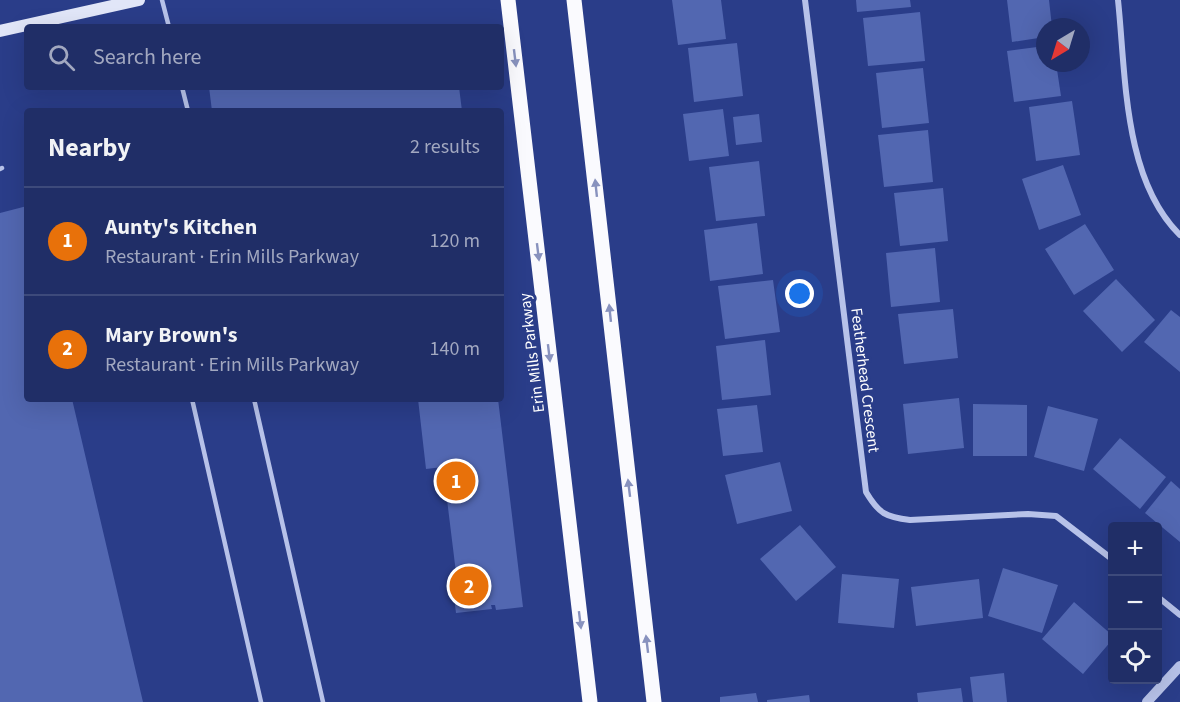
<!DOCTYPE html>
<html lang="en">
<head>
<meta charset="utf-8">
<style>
	body { margin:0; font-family:"Source Sans 3",sans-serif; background:#2d3a70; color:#f1f3f6 }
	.controls { position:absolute; right:18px; bottom:18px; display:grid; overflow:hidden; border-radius:6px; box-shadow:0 6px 24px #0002 }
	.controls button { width:54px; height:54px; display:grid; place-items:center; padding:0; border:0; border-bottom:2px solid #3d4a7b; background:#202e67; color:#f1f3f6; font:30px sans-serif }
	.compass { position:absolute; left:1036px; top:18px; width:54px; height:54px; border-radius:50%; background:#202e67; box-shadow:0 6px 24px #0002; rotate:218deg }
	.you { position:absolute; left:800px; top:294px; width:21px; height:21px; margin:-15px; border:4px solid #fff; border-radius:50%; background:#1a73e8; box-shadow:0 0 0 9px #1a73e833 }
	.badge { display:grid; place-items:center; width:39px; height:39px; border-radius:50%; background:#e797bd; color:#fff; font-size:20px; font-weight:700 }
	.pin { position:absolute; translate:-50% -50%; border:3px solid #fff; box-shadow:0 2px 6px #0006 }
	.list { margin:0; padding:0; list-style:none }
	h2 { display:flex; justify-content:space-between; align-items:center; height:78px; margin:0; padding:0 24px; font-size:26px }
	h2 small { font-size:20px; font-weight:400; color:#a2a8c0 }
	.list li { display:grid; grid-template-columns:39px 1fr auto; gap:18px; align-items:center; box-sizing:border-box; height:108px; padding:0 24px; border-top:2px solid #3d4a7b }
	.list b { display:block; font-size:22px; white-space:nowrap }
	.list p { margin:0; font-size:20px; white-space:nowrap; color:#a2a8c0 }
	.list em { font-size:20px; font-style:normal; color:#a2a8c0 }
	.icon { flex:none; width:33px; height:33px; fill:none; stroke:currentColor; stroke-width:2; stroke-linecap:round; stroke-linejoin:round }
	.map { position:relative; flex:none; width:1180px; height:702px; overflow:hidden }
	.search { position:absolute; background:#202e67; box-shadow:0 6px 24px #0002; left:24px; top:24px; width:480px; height:66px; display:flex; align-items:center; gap:15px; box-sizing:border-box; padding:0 21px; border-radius:6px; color:#a2a8c0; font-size:22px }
	.panel { position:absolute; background:#202e67; box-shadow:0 6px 24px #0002; left:24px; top:108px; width:480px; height:294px; border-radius:6px }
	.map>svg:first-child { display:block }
	.building { fill:#5267b1 }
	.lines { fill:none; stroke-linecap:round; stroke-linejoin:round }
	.service { stroke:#b7c2e9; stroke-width:4.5 }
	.minor { stroke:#b7c2e9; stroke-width:6 }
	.tertiary { stroke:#b7c2e9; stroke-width:10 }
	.secondary { stroke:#e1e6f8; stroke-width:12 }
	.primary { stroke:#fafafe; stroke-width:15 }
	.oneway { fill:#8892be }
	.labels { text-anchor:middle; stroke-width:6; stroke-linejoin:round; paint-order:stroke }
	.street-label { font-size:16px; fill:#fff; stroke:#2a3d89 }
</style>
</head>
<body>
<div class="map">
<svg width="1180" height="702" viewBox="0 0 1180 702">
	<rect width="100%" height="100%" fill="#2a3d89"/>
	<!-- building -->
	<path class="building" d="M672,0h49l5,39 -48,6z
		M856,0h54l1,7 -54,5z
		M1007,0h42l3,27h-7v10l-33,5z
		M920,12l5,49 -57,5 -5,-48z
		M737,43l6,53 -49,6 -6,-54z
		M1045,46v17h11l5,33 -47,6 -7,-51z
		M923,68l6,55 -47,5 -6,-55z
		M209,87h250l3,24h-250z
		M1072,101l8,54 -44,6 -7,-54z
		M723,109l6,47 -40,5 -6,-47z
		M759,114l3,28 -26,3 -3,-28z
		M928,130l5,52 -49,5 -6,-52z
		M759,161l6,55 -49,5 -7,-54z
		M1063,165l18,50 -42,15 -17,-51z
		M943,188l5,53 -48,5 -6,-53z
		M27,206v193h45l71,303h-143v-489z
		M757,223l6,51 -53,7 -6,-51z
		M1085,224l29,46 -40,25 -29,-46z
		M935,248l5,54 -49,5 -5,-54z
		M1116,279l39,41 -33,32 -39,-41z
		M773,280l7,52 -55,7 -7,-53z
		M953,309l5,49 -54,6 -6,-50z
		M1171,310l9,7v55l-36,-30z
		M765,340l6,55 -49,5 -6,-54z
		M959,398l5,50 -56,6 -5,-50z
		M418,399h80l25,208 -27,3 -1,-5h-4l1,4 -36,4 -3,-24h5l-15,-122 -17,2z
		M973,404l54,1v51h-54z
		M757,405l6,47 -40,4 -6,-47z
		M1048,406l50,13 -14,52 -50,-14z
		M1120,438l46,39 -26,32 -47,-40z
		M780,462l12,49 -55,13 -12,-49z
		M1171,481l9,8v53l-35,-29z
		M800,525l36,42 -40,34 -36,-42z
		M1003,568l55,17 -16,48 -54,-17z
		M842,574l57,5 -5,49 -56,-5z
		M979,579l4,39 -67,8 -5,-39z
		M1074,602l38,33v5l-29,34 -41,-35z
		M1004,673l3,29h-34l-3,-25z
		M961,688l2,14h-45l-1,-9z
		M756,693l2,9h-38v-5z
		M809,695l1,7h-43v-2z"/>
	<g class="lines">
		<!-- service -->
		<path class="service" d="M162,0l7,27
			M182,87l6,24
			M0,169l2,-1
			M192,399l69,303
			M254,399l69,303"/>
		<!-- minor -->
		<path class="minor" d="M805,0l61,492c13,22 20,25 44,28l118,-6 28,2 56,43
			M1118,0c8,75 5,179 62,235
			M1158,597l22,18"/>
		<!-- tertiary -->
		<path class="tertiary" d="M1147,702l33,-36"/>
		<!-- secondary -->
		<path class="secondary" d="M0,31l139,-31"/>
		<!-- primary -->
		<path class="primary" d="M508,0l82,702
			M574,0l80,702"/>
	</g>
	<!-- one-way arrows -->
	<defs><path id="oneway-solid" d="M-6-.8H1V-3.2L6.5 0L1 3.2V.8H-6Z" transform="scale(1.5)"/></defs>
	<g class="oneway">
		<use href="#oneway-solid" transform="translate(515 58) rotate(83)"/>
		<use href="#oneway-solid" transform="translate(596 188) rotate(-96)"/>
		<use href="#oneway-solid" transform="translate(538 252) rotate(83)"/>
		<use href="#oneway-solid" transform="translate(610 313) rotate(-96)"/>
		<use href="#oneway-solid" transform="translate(549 353) rotate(83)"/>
		<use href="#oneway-solid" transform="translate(629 488) rotate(-97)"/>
		<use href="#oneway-solid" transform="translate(580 620) rotate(83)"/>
		<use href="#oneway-solid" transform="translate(647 644) rotate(-97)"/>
	</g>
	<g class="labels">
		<!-- street labels -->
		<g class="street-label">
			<text transform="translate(531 353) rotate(-97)" y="6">Erin Mills Parkway</text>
			<text transform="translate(866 380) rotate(83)" y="6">Featherhead Crescent</text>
		</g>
	</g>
</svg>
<div class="controls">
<button>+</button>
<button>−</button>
<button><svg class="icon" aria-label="locate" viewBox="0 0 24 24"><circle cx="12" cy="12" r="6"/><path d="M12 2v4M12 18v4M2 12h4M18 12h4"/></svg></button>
</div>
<svg class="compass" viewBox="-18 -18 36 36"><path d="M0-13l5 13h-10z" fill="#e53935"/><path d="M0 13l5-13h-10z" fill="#a2a8c0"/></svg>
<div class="you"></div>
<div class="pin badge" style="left:456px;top:481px;background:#e8710a">1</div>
<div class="pin badge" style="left:469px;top:586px;background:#e8710a">2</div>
<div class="search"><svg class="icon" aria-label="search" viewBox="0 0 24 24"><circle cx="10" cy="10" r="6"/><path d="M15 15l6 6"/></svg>Search here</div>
<section class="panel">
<h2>Nearby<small>2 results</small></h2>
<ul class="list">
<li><span class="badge" style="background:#e8710a">1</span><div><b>Aunty's Kitchen</b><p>Restaurant · Erin Mills Parkway</p></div><em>120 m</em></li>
<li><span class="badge" style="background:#e8710a">2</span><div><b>Mary Brown's</b><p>Restaurant · Erin Mills Parkway</p></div><em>140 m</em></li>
</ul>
</section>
</div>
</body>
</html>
